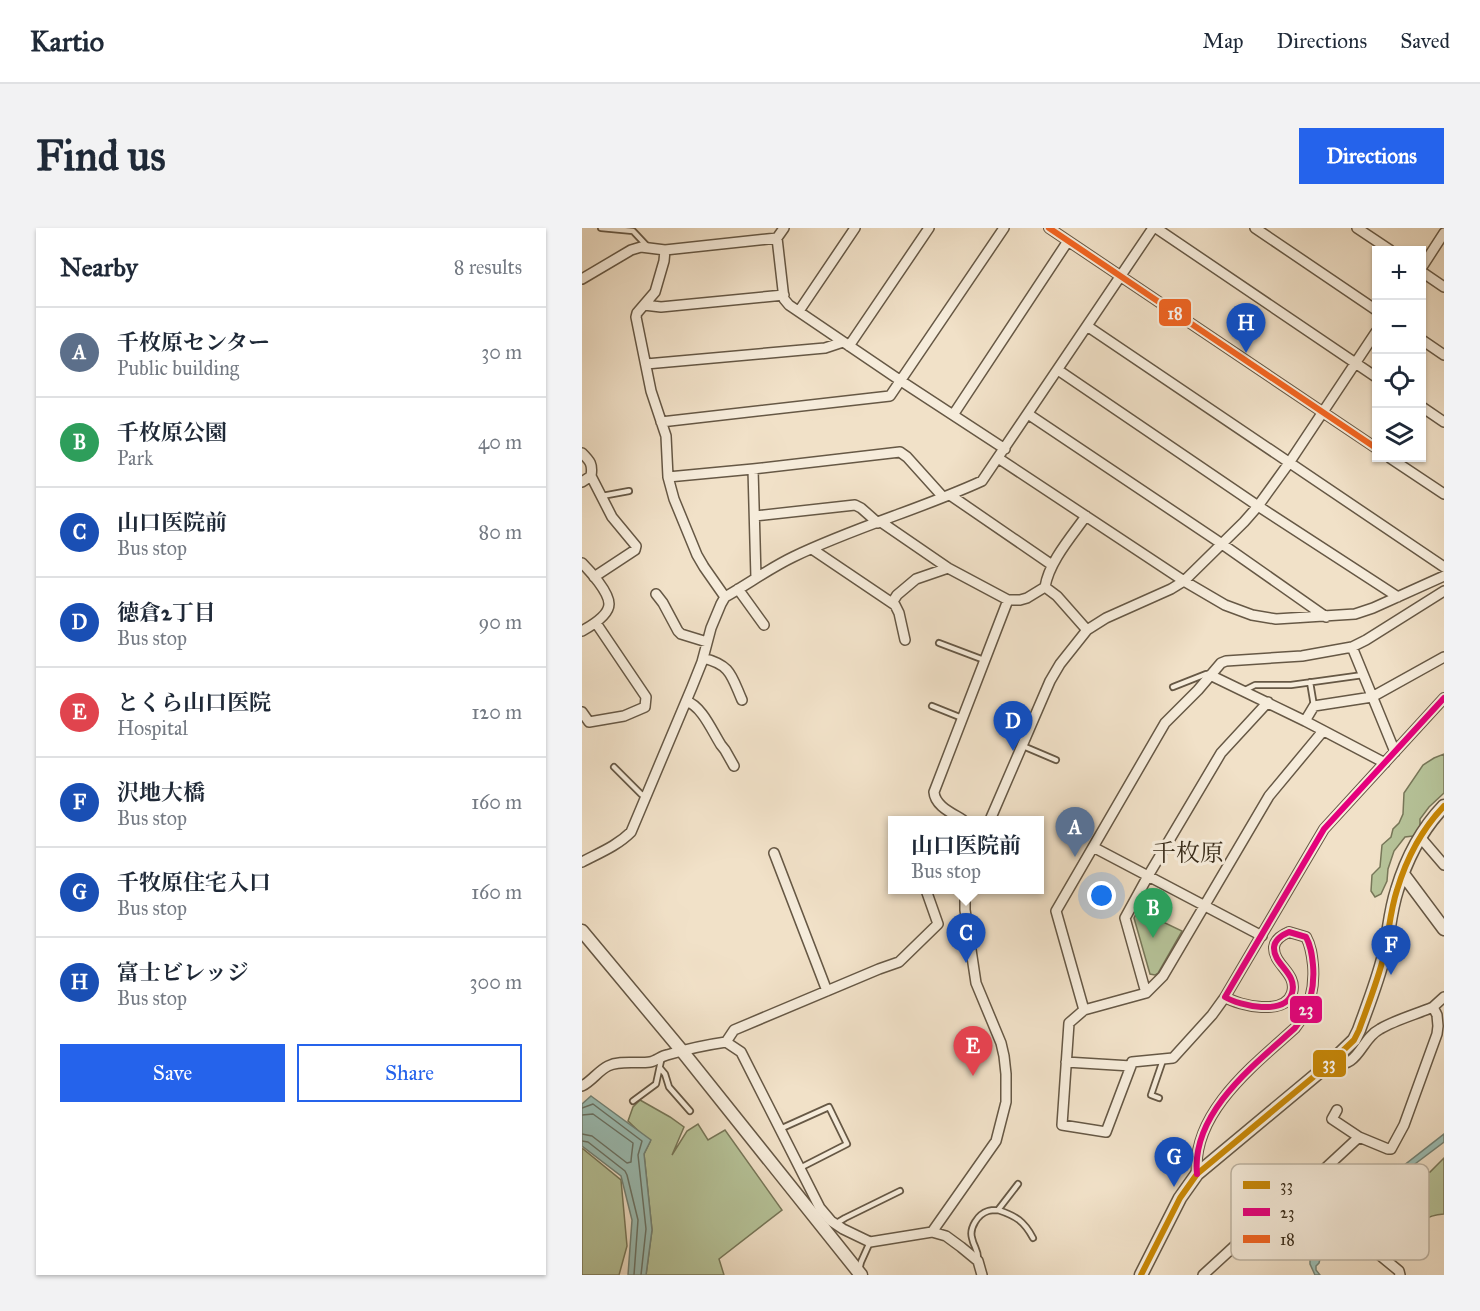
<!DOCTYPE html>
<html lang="en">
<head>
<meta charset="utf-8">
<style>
	body { margin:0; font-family:"IM FELL Great Primer","Noto Serif JP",serif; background:#f2f2f3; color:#1f2937 }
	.controls { position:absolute; right:18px; top:18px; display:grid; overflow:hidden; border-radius:0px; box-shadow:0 2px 4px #0004 }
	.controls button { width:54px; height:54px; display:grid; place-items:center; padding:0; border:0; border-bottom:2px solid #e0e1e3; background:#fff; color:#1f2937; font:30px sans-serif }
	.you { position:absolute; left:520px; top:668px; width:21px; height:21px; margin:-15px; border:4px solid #fff; border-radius:50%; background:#1a73e8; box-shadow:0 0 0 9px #1a73e833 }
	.badge { display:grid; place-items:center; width:39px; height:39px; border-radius:50%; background:#2563eb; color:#fff; font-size:20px; font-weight:700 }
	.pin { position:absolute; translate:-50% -50px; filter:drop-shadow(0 2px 3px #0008) }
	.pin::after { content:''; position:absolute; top:32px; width:21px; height:18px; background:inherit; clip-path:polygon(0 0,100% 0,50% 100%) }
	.popup { position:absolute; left:306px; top:588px; width:156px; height:78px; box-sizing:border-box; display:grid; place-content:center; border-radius:0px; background:#fff; filter:drop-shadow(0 2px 4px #0005); font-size:20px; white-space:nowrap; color:#747a83 }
	.popup b { font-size:22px; color:#1f2937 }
	.popup::after { content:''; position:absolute; left:50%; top:100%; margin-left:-12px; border:12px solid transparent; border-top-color:#fff }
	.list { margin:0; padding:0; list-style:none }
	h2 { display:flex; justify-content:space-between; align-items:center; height:78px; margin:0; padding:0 24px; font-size:26px }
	h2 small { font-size:20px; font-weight:400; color:#747a83 }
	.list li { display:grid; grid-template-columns:39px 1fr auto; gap:18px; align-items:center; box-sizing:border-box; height:90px; padding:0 24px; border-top:2px solid #e0e1e3 }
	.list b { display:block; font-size:22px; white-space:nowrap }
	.list p { margin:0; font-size:20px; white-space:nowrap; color:#747a83 }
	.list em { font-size:20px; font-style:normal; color:#747a83 }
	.actions { display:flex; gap:12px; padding:18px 24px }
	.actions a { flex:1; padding:14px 0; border:2px solid #2563eb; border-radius:0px; text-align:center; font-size:21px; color:#2563eb }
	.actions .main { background:#2563eb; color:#fff }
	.icon { flex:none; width:33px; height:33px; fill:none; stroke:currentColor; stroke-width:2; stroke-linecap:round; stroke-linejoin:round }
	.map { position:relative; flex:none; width:862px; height:1047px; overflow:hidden; border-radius:0px }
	header { display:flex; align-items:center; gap:36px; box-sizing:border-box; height:84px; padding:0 30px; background:#fff; border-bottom:2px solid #e0e1e3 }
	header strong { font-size:28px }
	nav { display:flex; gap:33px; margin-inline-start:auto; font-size:21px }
	.intro { display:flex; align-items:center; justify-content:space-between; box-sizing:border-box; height:144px; padding:0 36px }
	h1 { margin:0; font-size:42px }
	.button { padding:15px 27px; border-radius:0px; background:#2563eb; color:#fff; font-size:21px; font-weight:700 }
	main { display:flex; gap:36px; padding:0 36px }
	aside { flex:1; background:#fff; border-radius:0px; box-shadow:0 2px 4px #0004 }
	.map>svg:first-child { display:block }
	.green { fill:#b6c399; stroke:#777759; stroke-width:1.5 }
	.water { fill:#9bbeb5; stroke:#738377; stroke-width:1.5 }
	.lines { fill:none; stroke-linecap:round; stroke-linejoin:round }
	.shore { stroke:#6a7467; stroke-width:1.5 }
	.service-casing { stroke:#665845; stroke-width:8 }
	.minor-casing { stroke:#665845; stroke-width:12 }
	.tertiary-casing { stroke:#665845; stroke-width:15 }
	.service { stroke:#f6ecdb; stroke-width:4.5 }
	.minor { stroke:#f6ecdb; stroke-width:9 }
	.tertiary { stroke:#f6ecdb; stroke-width:12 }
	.bus-1-casing { stroke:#f6ecdb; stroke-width:10 }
	.bus-2-casing { stroke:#f6ecdb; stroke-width:10 }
	.bus-3-casing { stroke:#f6ecdb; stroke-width:10 }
	.bus-1 { stroke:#c78706; stroke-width:6 }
	.bus-2 { stroke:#e5007d; stroke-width:6 }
	.bus-3 { stroke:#f26522; stroke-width:6 }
	.labels { text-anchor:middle; stroke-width:6; stroke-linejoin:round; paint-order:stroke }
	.quarter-label { font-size:24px; fill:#382b19; stroke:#f6ecdb }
	.key { fill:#f6ecdb; stroke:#bdb2a1; stroke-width:1.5 }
	.key-label { font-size:16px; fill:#382b19 }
	.line-badge { stroke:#f6ecdb; stroke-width:2 }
	.badge-label { font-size:16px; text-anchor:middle; font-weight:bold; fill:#fff }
</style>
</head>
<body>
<header>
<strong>Kartio</strong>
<nav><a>Map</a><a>Directions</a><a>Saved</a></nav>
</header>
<div class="intro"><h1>Find us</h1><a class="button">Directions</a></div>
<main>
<aside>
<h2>Nearby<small>8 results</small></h2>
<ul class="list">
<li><span class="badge" style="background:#5c6f8a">A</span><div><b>千枚原センター</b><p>Public building</p></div><em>30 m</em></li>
<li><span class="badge" style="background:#2e9e5b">B</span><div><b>千枚原公園</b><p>Park</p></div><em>40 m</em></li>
<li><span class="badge" style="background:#1a4fb4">C</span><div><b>山口医院前</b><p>Bus stop</p></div><em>80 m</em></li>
<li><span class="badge" style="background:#1a4fb4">D</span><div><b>徳倉2丁目</b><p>Bus stop</p></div><em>90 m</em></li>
<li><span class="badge" style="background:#e0444e">E</span><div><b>とくら山口医院</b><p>Hospital</p></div><em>120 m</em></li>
<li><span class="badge" style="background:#1a4fb4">F</span><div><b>沢地大橋</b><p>Bus stop</p></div><em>160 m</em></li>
<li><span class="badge" style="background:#1a4fb4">G</span><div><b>千牧原住宅入口</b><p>Bus stop</p></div><em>160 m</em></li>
<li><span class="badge" style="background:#1a4fb4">H</span><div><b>富士ビレッジ</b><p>Bus stop</p></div><em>300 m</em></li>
</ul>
<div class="actions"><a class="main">Save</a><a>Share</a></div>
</aside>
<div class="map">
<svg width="862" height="1047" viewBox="0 0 862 1047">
	<rect width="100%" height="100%" fill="#f1e1c8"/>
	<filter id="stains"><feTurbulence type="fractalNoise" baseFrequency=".00333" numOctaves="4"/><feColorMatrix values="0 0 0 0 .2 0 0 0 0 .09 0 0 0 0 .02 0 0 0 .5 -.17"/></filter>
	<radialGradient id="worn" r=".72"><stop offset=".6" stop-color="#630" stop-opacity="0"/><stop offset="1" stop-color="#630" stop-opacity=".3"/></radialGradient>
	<!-- green -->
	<path class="green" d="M862,526v39l-15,14 -9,12v9l-7,8 -8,1 -11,14 -6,18 -1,12 -6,13 -6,3 -4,-6 1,-16 8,-8 2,-22 9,-8 2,-8 6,-6 4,-9 1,-21 19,-28 11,-7z
		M556,682l44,21 -24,42 -3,2 -5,-1 -16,-56z
		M58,872l30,17 14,10 -12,28 15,-24 11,-7 10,16 17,-10 57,80 -63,49 5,16h-78l6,-45 -8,-76 6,-12 -22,-21 5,-14z
		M0,920l39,32 6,66 -8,29h-37z
		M862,930v56c-18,1 -28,9 -33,26h-9v-11l-12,-5 -10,-10 -1,-10 31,-25 20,-7z"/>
	<!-- water -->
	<path class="water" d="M9,868l60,44 -7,14 8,76 -6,45h-18l4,-55 -11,-44 -39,-30v-42z
		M862,906v8l-41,31 -77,73 -4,5 -3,12 -3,3v4l4,5h-5l-5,-11v-7l9,-9 14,-18 31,-26 14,-14 2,-6z"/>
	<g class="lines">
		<!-- shore -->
		<path class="shore" d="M0,880l11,-4 49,37 -4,14 8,74 -5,46
			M0,887l11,-1 40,29c0,2 -2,15 -2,19l-4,1 -35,-27 -10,-2
			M0,913l6,1 37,29 2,4 11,45 -4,55"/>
		<defs>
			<path id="service" d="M19,0l32,3 15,16
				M20,268l27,-5
				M357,415l45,17
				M728,454l4,24
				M591,459l33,-13 4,1
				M661,463l12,-6h36l72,-10
				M350,478l30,12
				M441,518l33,14
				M32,539l27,27 5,3
				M78,840l5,6 4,13 21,24
				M577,870l-8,-3 12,-35
				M51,873l23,-17 6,-28
				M198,901l49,-22 18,37 -47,24
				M416,982c18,6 26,11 35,28
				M253,996l10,-6 55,-27
				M396,1033c1,-11 -4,-13 -6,-23 -3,-10 6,-24 16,-27 3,-1 7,-1 10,-1l20,-26
				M277,1042l2,-8 9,-20"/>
			<path id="minor" d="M467,0l327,220
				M574,0l220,149
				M673,0l121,82
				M775,0l33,22
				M195,10l7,61 5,6 112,76 104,68
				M83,22l-1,11 -9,31 -18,21 -1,4 15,74 15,45 2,41 6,22 23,56 7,12 21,30
				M840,39l22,-34
				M840,44l22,15
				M0,51l49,-29 10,-3 24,3 112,-12 7,-10
				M62,77l17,2 123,-12
				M217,83l56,-83
				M505,98l357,241
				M840,112l22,15
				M267,118l80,-118
				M64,136l179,-16 18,-6
				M476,142l200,136 140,91
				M840,179l22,15
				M446,186l194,130 104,73
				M371,187l115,-174
				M79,194l229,-26 114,-168
				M0,225c8,8 11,11 9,23l-9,6
				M416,230l186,123 41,24 27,10 24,4 79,-5 18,-6 71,-32
				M808,230l54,36
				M171,241l3,109
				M9,248l21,41 24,29 -1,4 -41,27
				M86,249l85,-8 147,-17 7,5 36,40
				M368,267l102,70
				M173,288l100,-11 6,3 17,15
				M299,294l67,46 60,32h12l7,-2 18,-11c4,-25 26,-50 41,-71
				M230,321l83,56 4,8 6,27
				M0,335c8,8 27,29 27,41 0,11 -18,22 -27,27
				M463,359l12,9 30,34
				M156,361l26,36
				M74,366l7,9 15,28 3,3 26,8
				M310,375l5,-8 19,-16 32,-11
				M770,419l43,105
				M121,430c28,7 28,17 39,42
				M628,447l95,46 80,42
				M104,473c16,5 26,30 35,44l4,5 9,16
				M0,484l7,10 35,-6 21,-9 1,-10 -50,-74
				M723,493l9,-15 58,-9 72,-40
				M381,592c-11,-7 -28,-14 -29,-28l74,-192
				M408,592l60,-139 10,-17 27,-34 19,-12 65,-29 13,-8 60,-59 14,-16 31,-43 87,-131
				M838,609l24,28
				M511,619l169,89
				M192,625l53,138
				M0,634c17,-9 35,-16 49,-30l61,-145 10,-25 9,-34 10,-24 4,-7c23,-13 45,-29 68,-40 62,-30 128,-48 189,-76l171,-253
				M564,765l-21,-75 23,-42 73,-123 47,-51
				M851,779l11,-10
				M502,782l-28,-99 109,-188 33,-33 23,-27 5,-2 76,-5 50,-9 14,-7 78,-49
				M144,814l8,-12 145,-61 20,-7 39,-38 -12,-34
				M484,834l65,4 1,-4 41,-4 39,-43 13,-18
				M747,836c32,5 30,-24 51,-35 15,-9 37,-15 53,-22l4,8 1,11 -1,8 -33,91 -13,24h-3l-29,-12
				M549,838l-25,66 -44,-7 7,-102 15,-13 62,-17 17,-17 106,-180 54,-65
				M0,858c10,-5 16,-15 26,-20 12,-6 29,-2 42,-4 6,-1 11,-6 17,-7 20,-6 38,-10 59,-13l15,10 79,156 11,13 12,8 27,13 62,-10 14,4 15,11 17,14 4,14
				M615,946c-6,-61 57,-109 98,-146 15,-19 20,-39 18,-63 -1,-10 -2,-19 -7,-28l-17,-5c-7,3 -14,7 -15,15 -1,18 24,26 18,46 -7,23 -52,13 -67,4l99,-168 120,-131
				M350,1004l64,-91 10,-39v-28l-2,-18 -3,-13 -25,-60 -11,-73v-20
				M794,1024l23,19 1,4
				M621,1047l49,-45 24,-16 83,-77 -27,-18 5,-9"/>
			<path id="tertiary" d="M821,646l41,55
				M0,703l100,120 179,224
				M559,1047l39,-77 17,-24 132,-110 25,-24 5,-10c9,-25 19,-50 25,-75 5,-22 6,-44 13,-65 9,-30 25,-61 47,-84"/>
		</defs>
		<!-- service casing -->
		<use href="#service" class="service-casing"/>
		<!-- minor casing -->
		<use href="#minor" class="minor-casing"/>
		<!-- tertiary casing -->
		<use href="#tertiary" class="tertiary-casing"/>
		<!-- service -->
		<use href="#service" class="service"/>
		<!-- minor -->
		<use href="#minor" class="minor"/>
		<!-- tertiary -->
		<use href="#tertiary" class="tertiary"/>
		<defs>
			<path id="bus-1" d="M559,1047l39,-77 17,-24 132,-110 25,-24 5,-10c9,-25 19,-50 25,-75 5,-22 6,-44 13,-65 9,-30 25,-61 47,-84"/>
			<path id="bus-2" d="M615,946c-6,-61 57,-109 98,-146 15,-19 20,-39 18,-63 -1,-10 -2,-19 -7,-28l-17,-5c-7,3 -14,7 -15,15 -1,18 24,26 18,46 -7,23 -52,13 -67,4l99,-168 120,-131"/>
			<path id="bus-3" d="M467,0l327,220"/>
		</defs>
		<!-- bus-1 casing -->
		<use href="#bus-1" class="bus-1-casing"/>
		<!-- bus-2 casing -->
		<use href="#bus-2" class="bus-2-casing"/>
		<!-- bus-3 casing -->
		<use href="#bus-3" class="bus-3-casing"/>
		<!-- bus-1 -->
		<use href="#bus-1" class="bus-1"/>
		<!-- bus-2 -->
		<use href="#bus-2" class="bus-2"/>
		<!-- bus-3 -->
		<use href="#bus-3" class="bus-3"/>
	</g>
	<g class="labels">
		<!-- quarter labels -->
		<g class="quarter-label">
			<text x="606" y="633">千枚原</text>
		</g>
	</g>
	<!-- legend -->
	<rect x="649" y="936" width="198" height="96" rx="9" class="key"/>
	<rect x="661" y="953" width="27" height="8" fill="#c78706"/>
	<rect x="661" y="980" width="27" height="8" fill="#e5007d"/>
	<rect x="661" y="1007" width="27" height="8" fill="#f26522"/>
	<g class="key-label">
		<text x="698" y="963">33</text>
		<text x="698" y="990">23</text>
		<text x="698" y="1017">18</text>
	</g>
	<g class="line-badge">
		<rect x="576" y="70" width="34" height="29" rx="6" fill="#f26522"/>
		<rect x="707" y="767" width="34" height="29" rx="6" fill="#e5007d"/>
		<rect x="730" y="821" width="35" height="29" rx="6" fill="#c78706"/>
	</g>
	<g class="badge-label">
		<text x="593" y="91">18</text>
		<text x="724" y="787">23</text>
		<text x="747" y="841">33</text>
	</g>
	<rect width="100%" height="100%" filter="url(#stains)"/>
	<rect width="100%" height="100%" fill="url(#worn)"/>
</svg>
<div class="controls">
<button>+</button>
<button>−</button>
<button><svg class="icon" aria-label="locate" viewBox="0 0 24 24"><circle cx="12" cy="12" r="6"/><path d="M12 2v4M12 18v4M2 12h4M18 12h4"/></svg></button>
<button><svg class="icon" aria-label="layers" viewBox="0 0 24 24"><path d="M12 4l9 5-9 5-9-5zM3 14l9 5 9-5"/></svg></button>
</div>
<div class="you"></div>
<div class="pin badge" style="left:493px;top:629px;background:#5c6f8a">A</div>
<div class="pin badge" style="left:571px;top:710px;background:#2e9e5b">B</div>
<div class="pin badge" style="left:384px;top:735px;background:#1a4fb4">C</div>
<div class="popup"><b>山口医院前</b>Bus stop</div>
<div class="pin badge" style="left:431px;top:523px;background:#1a4fb4">D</div>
<div class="pin badge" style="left:391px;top:848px;background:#e0444e">E</div>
<div class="pin badge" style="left:809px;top:747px;background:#1a4fb4">F</div>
<div class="pin badge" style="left:592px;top:959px;background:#1a4fb4">G</div>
<div class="pin badge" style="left:664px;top:125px;background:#1a4fb4">H</div>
</div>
</main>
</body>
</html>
